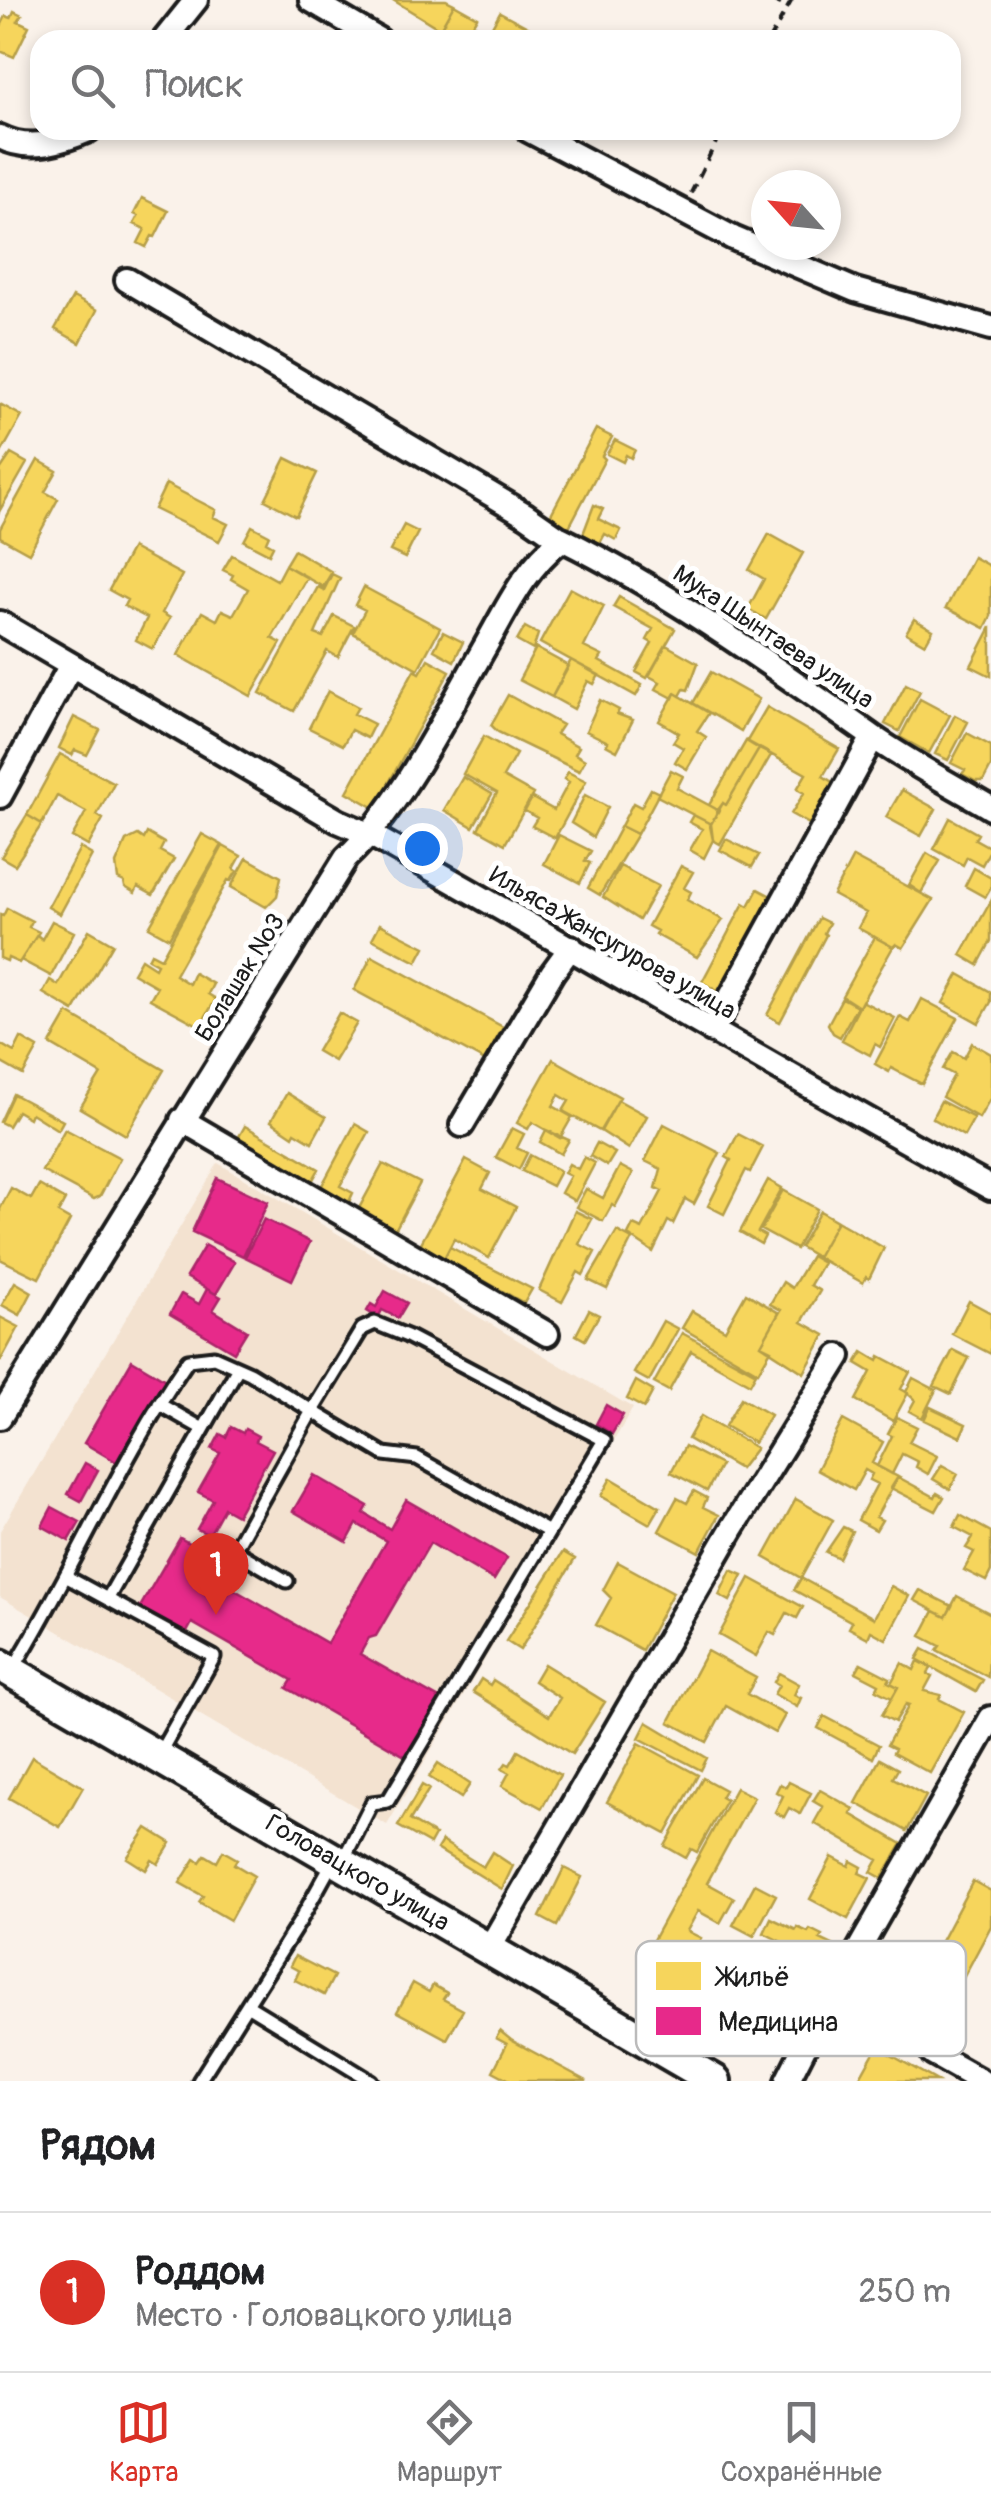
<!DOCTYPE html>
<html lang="ru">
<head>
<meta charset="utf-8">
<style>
	body { margin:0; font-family:Pangolin,sans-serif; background:#f2f2f2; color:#202124 }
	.compass { position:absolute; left:751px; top:170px; width:90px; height:90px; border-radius:50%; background:#fff; box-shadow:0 5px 15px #0003; rotate:297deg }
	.you { position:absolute; left:422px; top:848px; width:35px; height:35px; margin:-25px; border:8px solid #fff; border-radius:50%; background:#1a73e8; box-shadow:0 0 0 15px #1a73e833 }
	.badge { display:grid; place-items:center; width:65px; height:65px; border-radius:50%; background:#d93025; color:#fff; font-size:32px; font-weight:700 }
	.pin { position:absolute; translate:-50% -82px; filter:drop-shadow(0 2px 5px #0008) }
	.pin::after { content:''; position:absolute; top:52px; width:35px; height:30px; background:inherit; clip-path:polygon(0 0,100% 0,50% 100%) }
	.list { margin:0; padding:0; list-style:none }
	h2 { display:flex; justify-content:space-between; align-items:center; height:130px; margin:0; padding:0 40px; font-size:42px }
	h2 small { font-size:32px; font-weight:400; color:#757577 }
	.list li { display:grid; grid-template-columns:65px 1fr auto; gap:30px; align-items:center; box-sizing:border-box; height:160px; padding:0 40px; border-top:2px solid #e0e0e0 }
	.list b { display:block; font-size:38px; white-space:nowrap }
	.list p { margin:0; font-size:32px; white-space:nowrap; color:#757577 }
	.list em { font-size:32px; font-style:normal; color:#757577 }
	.icon { flex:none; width:55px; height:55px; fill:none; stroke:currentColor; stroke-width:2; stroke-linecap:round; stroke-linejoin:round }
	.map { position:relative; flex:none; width:991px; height:2081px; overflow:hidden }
	.search { position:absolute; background:#fff; box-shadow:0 5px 15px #0003; left:30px; right:30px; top:30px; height:110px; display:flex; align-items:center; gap:25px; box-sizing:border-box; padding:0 35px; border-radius:30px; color:#757577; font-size:38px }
	.sheet { height:290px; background:#fff }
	nav { display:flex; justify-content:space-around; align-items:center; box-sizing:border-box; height:140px; border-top:2px solid #e0e0e0; background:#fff; font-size:28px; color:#757577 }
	nav a { display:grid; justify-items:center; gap:5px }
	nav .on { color:#d93025 }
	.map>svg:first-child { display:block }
	.built { fill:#f3e2d0 }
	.homes { fill:#f6d55c; stroke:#b59e49; stroke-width:2.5 }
	.health { fill:#e7298a; stroke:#aa2569; stroke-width:2.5 }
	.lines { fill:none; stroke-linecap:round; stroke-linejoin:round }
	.lane-casing { stroke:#1c1c1c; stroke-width:19 }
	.street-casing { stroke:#1c1c1c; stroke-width:30 }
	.secondary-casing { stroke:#1c1c1c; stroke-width:38 }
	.path { stroke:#1c1c1c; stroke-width:4; stroke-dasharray:10 8; stroke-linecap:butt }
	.lane { stroke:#fff; stroke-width:11 }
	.street { stroke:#fff; stroke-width:22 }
	.secondary { stroke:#fff; stroke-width:30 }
	.labels { text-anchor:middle; stroke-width:10; stroke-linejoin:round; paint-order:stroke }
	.street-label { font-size:25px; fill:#1c1c1c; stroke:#fff }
	.key { fill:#fff; stroke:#bbb; stroke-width:2.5 }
	.key-label { font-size:28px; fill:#1c1c1c }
</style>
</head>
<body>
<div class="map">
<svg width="991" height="2081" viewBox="0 0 991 2081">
	<rect width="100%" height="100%" fill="#faf2ea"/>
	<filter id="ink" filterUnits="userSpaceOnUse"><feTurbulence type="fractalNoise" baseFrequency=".01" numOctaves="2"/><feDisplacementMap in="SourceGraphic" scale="20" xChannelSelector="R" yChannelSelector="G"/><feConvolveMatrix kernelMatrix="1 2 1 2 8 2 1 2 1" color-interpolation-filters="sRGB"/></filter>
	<g filter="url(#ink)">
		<!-- built -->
		<path class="built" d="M218,1163l415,245 -246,417 -387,-228v-66z"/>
		<!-- homes -->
		<path class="homes" d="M393,0h53l8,4 -14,25z
			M454,4l23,13 -4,7 29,16h-34l-26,-14z
			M14,11l8,4 -4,6 11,5 -15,31 -14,-6v-23l6,-12 5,2z
			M500,12l46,25 -2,3h-39l-15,-10z
			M142,198l26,13 -13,26 -3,-1 -6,11 -8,-4 7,-14 -11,-5 4,-8 -4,-2z
			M73,297l24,13 -17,33 -25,-14z
			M0,404l22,12 -22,39z
			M596,429l16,8 -10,19 3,3 -37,70 -19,-11z
			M615,440l20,10 -4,8 -5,-3 -3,7 -16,-8z
			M11,454l16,9 -27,47v-40z
			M286,458l31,15 -21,43 -31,-16z
			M38,460l19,11 -12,21 13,7 -29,54 -29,-16v-8z
			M166,484l50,26 -3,7 15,7 -9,17 -65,-32z
			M594,505l9,4 -5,10 23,11 -5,10 -11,-6 -5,9 -17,-9z
			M404,525l14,7 -13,26 -15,-7z
			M252,526l17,9 -3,7 7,4 -4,8 -25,-13z
			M769,534l34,19 -37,66 -18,-10 16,-30 -15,-9z
			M132,548l50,27 -20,38 8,5 -17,31 -17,-9 11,-22 -23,-12 3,-6 -18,-10z
			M294,550l38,22 -9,15 -38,-22z
			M232,555l45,25 8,-15 22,12 -35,61 9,5 -30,53 -73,-41 24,-43 15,8 5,-10 11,5 15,-26 -17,-10 2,-4 -10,-5z
			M973,557l18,10v49l-6,12 -39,-20z
			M332,574l8,4 -25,56 8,3 11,-21 20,10 -16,31 -11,-6 -33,60 -34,-18 58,-106 6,3z
			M364,587l76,41 -22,41 -65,-36 12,-23 -10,-5z
			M570,588l34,18 -20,41 18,9 -3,5 43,24 -6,11 -96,-53z
			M619,597l56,32 -28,49 -11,-6 16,-29 -5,-3 6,-11 -40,-22z
			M914,619l19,11 -8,14 -19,-11z
			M525,627l13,7 -5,16 -16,-9z
			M991,627v49l-20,-10z
			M443,632l20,10 -9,19 -20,-11z
			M666,645l32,18 -10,27 -4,-1 -4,7 -5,-3 -2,5 -17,-9 4,-7 -11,-6z
			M536,648l33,18 -17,31 -33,-17z
			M428,659l22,12 -75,137 -28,-16 67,-122 6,3z
			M571,660l28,15 -5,9 -6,-3 -14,28 -22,-12z
			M711,672l48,27 -18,32 -48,-28z
			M906,684l14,7 -21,40 -14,-7z
			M328,691l30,16 -4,7 20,10 -7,14 -16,-8 -8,15 -34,-17z
			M675,693l34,20 -12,18 9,6 -19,32 -12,-7 8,-14 -10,-6 6,-9 -20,-12z
			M508,695l54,30 -6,9 23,13 -4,7 10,6 -6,11 -81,-39 -7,-7z
			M920,699l30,16 -21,38 -29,-16z
			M600,700l19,10 -2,4 16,6 -16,31 -11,-6 2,-3 -22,-11z
			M767,707l72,42 -16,27 14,9 -24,41 -22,-12 13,-21 -7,-4 9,-15 -59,-33z
			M955,715l13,7 -20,38 -13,-6z
			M74,717l26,13 -13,25 -12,-5 -3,5 -13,-7z
			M967,733l24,13v20l-8,15h-8l-13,-7 3,-4 -14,-7z
			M484,736l32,18 -13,23 30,17 -28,50 -27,-15 19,-36 -34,-19z
			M746,741l13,8 -33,56 -3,-2 -5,7 -9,-5z
			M759,749l12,6 -51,89 -7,-4 -3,-14 13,-23 3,2z
			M60,754l54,29 -17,32 6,4 -15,27 -16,-9 14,-25 -29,-16 -15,28 -15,-9z
			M671,770l12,6 -6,12 41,22 -7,14 -54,-28z
			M568,772l18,9 -31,57 -23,-12 5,-8 -12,-7 7,-13 22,12 15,-28 -5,-3z
			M463,777l29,17 -19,33 -29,-17z
			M651,789l8,4 -22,41 -16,-8 12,-23 8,4z
			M902,790l34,19 -15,27 -35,-19z
			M585,795l23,12 -15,30 -22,-14z
			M27,815l15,9 -27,41 -14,-8z
			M693,815l18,9 2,16 -9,18 -14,-8 12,-21 -13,-7z
			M950,818l28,16 -3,5 16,9 -9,17 -15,-8 -4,8 -29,-16z
			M621,826l16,8 -37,61 -12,-7z
			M147,833l17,10 -4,8 14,8 -21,36 -15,-8 -3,6 -10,-6 -1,-5 -6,-3 -2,-15 10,-23 12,-6 6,4z
			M202,834l20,11 -53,93 -20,-11z
			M559,835l32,16 -6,10 5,2 -10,20 -36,-19z
			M726,839l33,16 -7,12 -32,-17z
			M223,846l18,10 -7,13 3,2 -6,10 -3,-1 -53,95 14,9 5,-11 19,11 -5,10 8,5 -16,27 -50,-27 7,-12 -24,-14 8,-14 14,9 2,-4 -9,-5 3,-6 10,5z
			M80,848l12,7 -32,59 -12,-7z
			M927,853l13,8 -19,32 -12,-8z
			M853,857l80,43 -30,48 -7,-4 -3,3 -35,-19 8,-15 -33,-18z
			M247,858l34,19 -4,19 -11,11 -35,-20z
			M620,866l38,20 -19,34 -36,-23z
			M681,866l12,6 -9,16 7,4 -4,8 36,20 -26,37 -42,-23 2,-3 -9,-5z
			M974,868l17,10v9l-6,10 -20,-11z
			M758,889l15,8 -52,96 -19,-11 42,-79 5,3z
			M991,901v40l-13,24 -17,-10z
			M7,908l25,13 -3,6 10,5 -20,31 -11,-5 -1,3 -7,-3v-43l3,1z
			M819,918l10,5 -5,10 2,2 -46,87 -13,-7z
			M52,921l22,11 -23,44 -30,-16 16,-25 5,4z
			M380,924l45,23 -8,15 -45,-23z
			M89,930l24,14 -39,67 -31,-18 7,-13 8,5z
			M875,937l18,10 -34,60 -17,-11z
			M372,956l131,71 -18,34 -131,-71z
			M959,974l32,18v10l-12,21 -36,-20z
			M842,998l15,8 -17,31 -7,-4 -5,-9z
			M922,999l36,19 -36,66 -31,-16 -2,4 -14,-8 25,-47 10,5z
			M862,1001l33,17 -15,29 -5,-3 -5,11 -28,-15z
			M68,1013l96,57 -38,65 -46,-27 21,-34 -51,-30z
			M339,1013l18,10 -23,38 -17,-10z
			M21,1038l17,10 -15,27 -23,-13v-18l14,8z
			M972,1043l19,11v43l-12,21 -37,-21 12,-22 -11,-6 10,-17 11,6z
			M553,1059l67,38 -20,34 -37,-20 6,-10 -10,-6 -6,11 19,11 -12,21 -28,-16 -4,7 -11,-6z
			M287,1093l39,24 -14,25 -17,-10 -2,4 -22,-15z
			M13,1094l50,27 -5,9 -27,-17 -2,5 -12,-7 -9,15 -8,-4z
			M618,1100l29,16 -18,33 -28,-18z
			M941,1101l33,17 -10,18 -32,-18z
			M355,1124l14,8 -29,54 13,7 -5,11 -28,-15z
			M664,1124l56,29 -26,51 -9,-5 -12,25 -5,-3 -15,31 -25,-17 5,-10 9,4 20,-38 -6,-3 5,-19 -16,-8z
			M245,1126l74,43 -8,14 -74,-43z
			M512,1128l12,6 -7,14 10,5 -8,16 -23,-12z
			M65,1129l55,29 -20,38 -6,3 -52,-28z
			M546,1130l23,10 -8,14 -21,-12z
			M738,1134l25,13 -13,25 -4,-2 -22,44 -16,-8 23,-46 -5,-3z
			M597,1143l18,10 -8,13 -17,-10z
			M530,1155l30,16 -8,15 -30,-15z
			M584,1157l11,6 -20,38 -14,-8 9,-17 -6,-3 5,-9 9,5z
			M466,1160l24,13 -8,16 34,18 -27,51 -35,-19 -10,19 -24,-13z
			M383,1164l37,19 -26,49 -37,-20z
			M620,1166l13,7 -18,34 -3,-2 -9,16 -27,-14 10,-18 17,9z
			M768,1180l14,8 -24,44 7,4 -4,8 -21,-12z
			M39,1185l26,15 -7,13 12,7 -31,58 -39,-19v-50l11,-21 20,11z
			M783,1190l34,19 -21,40 -35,-19z
			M575,1211l17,8 -13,25 16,8 -12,23 -5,-3 -16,30 -23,-12z
			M820,1211l17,10 -20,36 -17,-10z
			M837,1221l47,27 -15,31 -3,-2 -3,6 -46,-26z
			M617,1231l15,8 -25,50 -19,-9z
			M450,1247l82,42 -8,14 -80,-45z
			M811,1256l12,7 -13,22 10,6 -18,31 23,13 -21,38 -43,-28 20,-35 -11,-6 13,-22 9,6z
			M15,1282l17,10 -12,23 -18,-10z
			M746,1293l33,20 -18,32 10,5 -13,22 -76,-44 10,-17 33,19z
			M969,1301l22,12v41l-39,-20z
			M589,1310l10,5 -14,25 -9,-5z
			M0,1317l19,10 -18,33h-1z
			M663,1321l15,8 -29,52 -15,-8z
			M682,1333l74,40 -6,11 -59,-33 -22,40 -15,-8z
			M953,1350l16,8 -18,36 -17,-8z
			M863,1352l15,9 2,-5 30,16 -9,17 7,4 -15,28 -37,-21 15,-28 -15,-9z
			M913,1378l23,12 -14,28 -13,-7 6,-11 -9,-8z
			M636,1381l17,10 -9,17 -17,-9z
			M741,1398l29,17 -16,28 -29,-17z
			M930,1407l36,17 -6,13 -36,-17z
			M701,1416l55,32 -16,21 -52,-30z
			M897,1417l20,10 -8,15 28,14 -9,18 -12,-7 2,-5 -16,-8 -10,20 -15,-8 15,-30 -4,-2z
			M843,1420l40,22 -11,21 26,14 -22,40 6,3 -6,10 -18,-10 19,-36 -8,-4 3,-6 -7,-4 -11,20 -37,-20z
			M685,1446l36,19 -14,26 -36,-19z
			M942,1465l16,9 -8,15 -17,-10z
			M898,1477l37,20 2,-4 7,4 -8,14 -45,-23z
			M611,1478l49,29 -10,17 -49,-28z
			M694,1491l13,7 -4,9 16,8 -20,37 -40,-21 18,-33 10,5z
			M796,1499l37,21 -32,58 -37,-21z
			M960,1515l31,17v39l-5,10 -22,-11 10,-18 -8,-4 7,-11 -19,-10z
			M843,1527l9,4 -13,27 -13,-6z
			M563,1552l12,7 -55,91 -14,-9z
			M618,1562l55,30 -31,58 -46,-25 15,-27 -8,-8z
			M731,1570l12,5 -13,26 -11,-6z
			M750,1578l53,29 -6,11 -10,-5 -12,22 -6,-3 -13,24 -37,-21z
			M801,1578l73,40 17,-32 18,10 -23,43 -15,-8 -3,7 -19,-10 3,-6 -58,-32z
			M920,1590l32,16 -6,11 -32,-17z
			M957,1596l34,18 -3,63 -51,-27 3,-4 -19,-10 13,-25 12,6z
			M923,1649l60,31 -7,12 -59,-33z
			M707,1651l49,27 -9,16 38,21 -10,18 -49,-27 -19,36 -38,-20z
			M918,1661l13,7 -3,6 4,2 -8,15 17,4 -2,4 25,13 -34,61 -37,-20 2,-4 -8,-4 22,-40 -3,-1 -11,18 -13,-7 16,-28 -7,-4 11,-20 12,7z
			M861,1663l29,15 -2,4 10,5 -6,11 -16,-8 3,-6 -23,-12z
			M544,1664l61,38 -33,52 -99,-62 8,-13 9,6 3,-5 56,36 11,-18 -26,-17z
			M779,1673l20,11 -5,11 7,3 -4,9 -23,-13 5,-9 -5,-3z
			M824,1716l55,29 -6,13 -55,-30z
			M647,1722l60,36 -6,12 -62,-32z
			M639,1743l59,32 -32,59 -59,-32z
			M518,1751l42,24 -18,33 -40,-22 7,-13 -7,-4 4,-6 4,2z
			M32,1757l51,30 -23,40 -51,-29z
			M880,1759l18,10 -5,9 33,18 -19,35 -51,-28z
			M438,1763l32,21 -9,14 -32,-21z
			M703,1778l22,12 -4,7 5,3 -29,52 -6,-3 -5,9 -21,-12z
			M789,1782l22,11 -11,21 -11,-6 -5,9 -9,-5 8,-16 -7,-4 4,-8 6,3z
			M422,1785l7,4 -19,31 25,15 -5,9 -32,-18z
			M736,1788l18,9 -47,86 27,15 -14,25 -22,-12 -11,20 14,7 -24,44 -36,-20z
			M820,1790l34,19 -3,5 51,30 -20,34 -11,-6 7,-12 -64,-37 9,-16 -10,-6z
			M147,1828l24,15 -13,21 -6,-4 -6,10 -19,-12z
			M442,1841l41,26 9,-15 21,14 -11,23 -65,-40z
			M223,1851l14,8 -3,5 20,12 -24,44 -31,-18 4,-6 -23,-13 15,-24 5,3 5,-7 12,7z
			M832,1857l17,9 2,-5 11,6 -3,6 11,5 -22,41 -38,-20z
			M564,1868l18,9 -25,49 -17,-9z
			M973,1881l18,10v35l-53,99 -32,-18z
			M755,1884l21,11 -22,41 -21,-11z
			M771,1918l25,12 1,-3 11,5 2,-3 12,6 -2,4 13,6 -9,18 -60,-30z
			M295,1956l39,20 -10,19 -29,-15 4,-9 -9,-5z
			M413,1983l16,9 4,-7 14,8 -4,6 20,11 -16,29 -50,-27z
			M500,2031l11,9 76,41h-75l-19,-10 14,-27 -11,-6z
			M877,2047l60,34h-79z"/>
		<!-- health -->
		<path class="health" d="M217,1178l51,24 -25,54 -51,-24z
			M264,1219l46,23 -18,38 -47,-23z
			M205,1245l30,17 -19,32 -30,-17z
			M207,1289l14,8 -8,13 34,21 -13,21 -64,-38 11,-20 18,10z
			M385,1291l22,12 -9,15 -16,-8 -4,8 -11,-7 4,-7 5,3z
			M132,1360l35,21 -49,82 -34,-20z
			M606,1405l17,10 -11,19 -16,-10z
			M231,1427l12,6 2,-4 13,7 -2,5 17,9 -36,65 -13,-7 -15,27 -12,-6 16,-29 -15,-8 22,-39 -8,-4 8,-15 6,3z
			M85,1463l13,7 -17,31 -13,-7z
			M314,1475l54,31 -4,7 26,16 16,-29 101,58 -13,22 -64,-37 -54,93 -7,2 -9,16 83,47 -33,58 -123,-71 5,-8 -100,-57 -6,11 -46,-27 40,-69 37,21 -8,16 118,68 59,-102 -29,-17 -10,18 -54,-31z
			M52,1507l28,15 -11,19 -27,-15z"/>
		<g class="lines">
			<defs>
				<path id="lane" d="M159,1404l44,25
					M67,1577l147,80 -56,99
					M287,1581l-53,-31 78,-139 72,43 33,4 132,74
					M108,1598l130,-230
					M13,1669c62,-101 108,-212 175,-309l26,-3 36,16 62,38 50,-82 13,-6 32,13 197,104 -216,361 -16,2 -30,59
					M247,2005l124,76
					M199,2081l101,-160 32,-58"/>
				<path id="street" d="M311,0l68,40
					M164,40l32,-40
					M528,130l205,108 122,52 136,38
					M0,137c29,15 61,5 89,-7
					M127,280l399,235 36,25
					M0,623l338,198 33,14c208,116 411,239 620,353
					M0,796l71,-131
					M712,1031l161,-294
					M182,1120l365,214
					M462,1125l90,-152 19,-26
					M0,1417l346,-559c55,-51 102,-147 140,-213 23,-41 39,-76 76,-106 111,55 210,127 311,198 37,26 79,48 118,71
					M489,1949l243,-420 107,-173
					M840,1982l65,37 18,13 10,22 48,27
					M787,2081l27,-53 177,-310"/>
				<path id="secondary" d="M0,1665l715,416"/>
			</defs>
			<!-- lane casing -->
			<use href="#lane" class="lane-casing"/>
			<!-- street casing -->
			<use href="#street" class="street-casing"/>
			<!-- secondary casing -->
			<use href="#secondary" class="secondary-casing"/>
			<!-- path -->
			<path class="path" d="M772,0l15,7
				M769,40l23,-40
				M691,193l31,-63"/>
			<!-- lane -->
			<use href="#lane" class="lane"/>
			<!-- street -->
			<use href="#street" class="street"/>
			<!-- secondary -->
			<use href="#secondary" class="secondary"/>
		</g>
	</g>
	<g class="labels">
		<!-- street labels -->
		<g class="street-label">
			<text transform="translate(774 636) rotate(34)" y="9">Мука Шынтаева улица</text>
			<text transform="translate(613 942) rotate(30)" y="9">Ильяса Жансугурова улица</text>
			<text transform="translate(239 977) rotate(-58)" y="9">Болашак №3</text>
			<text transform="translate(358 1872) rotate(30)" y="9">Головацкого улица</text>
		</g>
	</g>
	<!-- legend -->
	<rect x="636" y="1941" width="330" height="115" rx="15" class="key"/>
	<rect x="656" y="1962" width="45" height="28" fill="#f6d55c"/>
	<rect x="656" y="2007" width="45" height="28" fill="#e7298a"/>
	<g class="key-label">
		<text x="718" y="1986">Жильё</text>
		<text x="718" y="2031">Медицина</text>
	</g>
</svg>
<svg class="compass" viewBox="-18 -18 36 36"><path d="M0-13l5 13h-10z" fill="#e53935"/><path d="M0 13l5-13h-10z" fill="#757577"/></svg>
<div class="you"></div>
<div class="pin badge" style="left:216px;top:1615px">1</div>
<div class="search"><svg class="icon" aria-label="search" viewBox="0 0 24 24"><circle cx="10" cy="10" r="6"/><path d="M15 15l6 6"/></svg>Поиск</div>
</div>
<section class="sheet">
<h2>Рядом<small></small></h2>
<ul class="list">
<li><span class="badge">1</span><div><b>Роддом</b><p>Место · Головацкого улица</p></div><em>250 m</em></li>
</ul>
</section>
<nav>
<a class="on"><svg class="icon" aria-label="map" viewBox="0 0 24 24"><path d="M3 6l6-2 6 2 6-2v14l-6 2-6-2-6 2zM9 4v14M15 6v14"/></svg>Карта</a>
<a><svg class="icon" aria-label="directions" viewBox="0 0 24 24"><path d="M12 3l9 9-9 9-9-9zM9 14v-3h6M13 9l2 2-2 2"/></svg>Маршрут</a>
<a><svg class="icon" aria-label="saved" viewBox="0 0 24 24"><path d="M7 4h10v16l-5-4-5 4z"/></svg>Сохранённые</a>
</nav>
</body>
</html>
